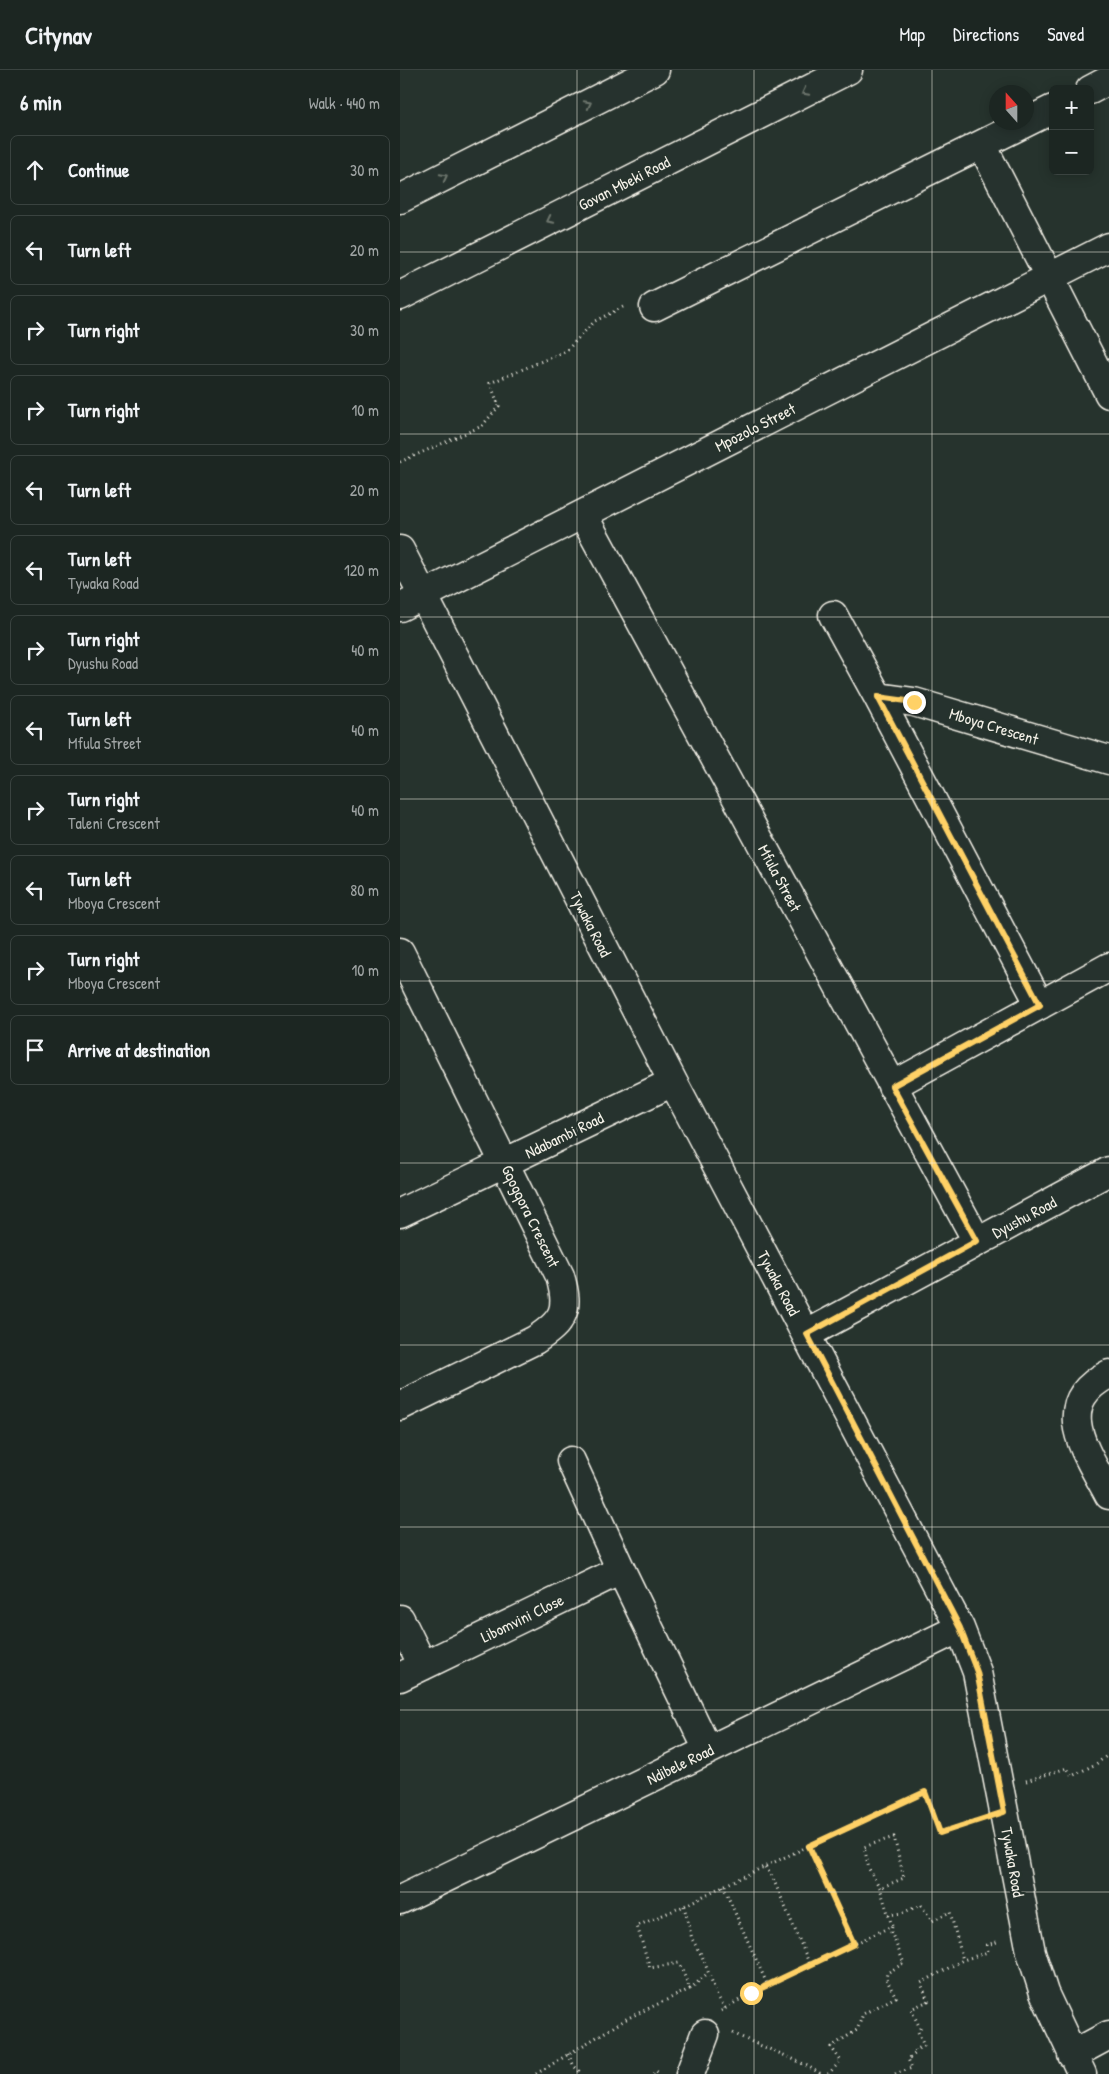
<!DOCTYPE html>
<html lang="en">
<head>
<meta charset="utf-8">
<style>
	body { margin:0; font-family:"Patrick Hand",sans-serif; background:#29322f; color:#f1f3f6 }
	.controls { position:absolute; right:15px; top:15px; display:grid; overflow:hidden; border-radius:8px; box-shadow:0 2px 12px #0003 }
	.controls button { width:45px; height:45px; display:grid; place-items:center; padding:0; border:0; border-bottom:1px solid #3a4340; background:#1c2622; color:#f1f3f6; font:25px sans-serif }
	.compass { position:absolute; left:589px; top:15px; width:45px; height:45px; border-radius:50%; background:#1c2622; box-shadow:0 2px 12px #0003; rotate:339deg }
	.stop { position:absolute; width:15px; height:15px; margin:-11px; border:4px solid #ffd166; border-radius:50%; background:#fff }
	.stop.end { background:#ffd166; border-color:#fff; box-shadow:0 1px 5px #0008 }
	.list { margin:0; padding:0; list-style:none }
	h2 { display:flex; justify-content:space-between; align-items:center; height:65px; margin:0; padding:0 20px; font-size:21px }
	h2 small { font-size:16px; font-weight:400; color:#a0a5a5 }
	.list li { display:grid; grid-template-columns:32px 1fr auto; gap:15px; align-items:center; box-sizing:border-box; height:70px; margin:0 10px 10px; padding:0 10px; border:1px solid #3a4340; border-radius:8px }
	.list b { display:block; font-size:19px; white-space:nowrap }
	.list p { margin:0; font-size:16px; white-space:nowrap; color:#a0a5a5 }
	.list em { font-size:16px; font-style:normal; color:#a0a5a5 }
	.icon { flex:none; width:28px; height:28px; fill:none; stroke:currentColor; stroke-width:2; stroke-linecap:round; stroke-linejoin:round }
	.map { position:relative; flex:none; width:709px; height:2004px; overflow:hidden }
	header { display:flex; align-items:center; gap:30px; box-sizing:border-box; height:70px; padding:0 25px; background:#1c2622; border-bottom:1px solid #3a4340 }
	header strong { font-size:24px }
	nav { display:flex; gap:28px; margin-inline-start:auto; font-size:18px }
	main { display:flex }
	aside { flex:1; background:#1c2622 }
	.map>svg:first-child { display:block }
	.lines { fill:none; stroke-linecap:round; stroke-linejoin:round }
	.minor-casing { stroke:#f4f1e8; stroke-width:31 }
	.secondary-casing { stroke:#f4f1e8; stroke-width:31 }
	.path { stroke:#f4f1e8; stroke-width:3; stroke-dasharray:1 4; stroke-linecap:butt }
	.minor { stroke:#26332d; stroke-width:28 }
	.secondary { stroke:#26332d; stroke-width:28 }
	.oneway { stroke:#6e766e }
	.route { stroke:#ffd166; stroke-width:6 }
	.grid { fill:none; stroke:#f4f1e8; stroke-width:1; stroke-opacity:0.55 }
	.labels { text-anchor:middle; stroke-width:4.5; stroke-linejoin:round; paint-order:stroke }
	.street-label { font-size:16px; fill:#f4f1e8; stroke:#26332d }
</style>
</head>
<body>
<header>
<strong>Citynav</strong>
<nav><a>Map</a><a>Directions</a><a>Saved</a></nav>
</header>
<main>
<aside>
<h2>6 min<small>Walk · 440 m</small></h2>
<ul class="list">
<li><svg class="icon" aria-label="ahead" viewBox="0 0 24 24"><path d="M12 20V5M6 11l6-6 6 6"/></svg><div><b>Continue</b></div><em>30 m</em></li>
<li><svg class="icon" aria-label="left" viewBox="0 0 24 24"><path d="M17 20v-9H6M10 6l-5 5 5 5"/></svg><div><b>Turn left</b></div><em>20 m</em></li>
<li><svg class="icon" aria-label="right" viewBox="0 0 24 24"><path d="M7 20v-9h11M14 6l5 5-5 5"/></svg><div><b>Turn right</b></div><em>30 m</em></li>
<li><svg class="icon" aria-label="right" viewBox="0 0 24 24"><path d="M7 20v-9h11M14 6l5 5-5 5"/></svg><div><b>Turn right</b></div><em>10 m</em></li>
<li><svg class="icon" aria-label="left" viewBox="0 0 24 24"><path d="M17 20v-9H6M10 6l-5 5 5 5"/></svg><div><b>Turn left</b></div><em>20 m</em></li>
<li><svg class="icon" aria-label="left" viewBox="0 0 24 24"><path d="M17 20v-9H6M10 6l-5 5 5 5"/></svg><div><b>Turn left</b><p>Tywaka Road</p></div><em>120 m</em></li>
<li><svg class="icon" aria-label="right" viewBox="0 0 24 24"><path d="M7 20v-9h11M14 6l5 5-5 5"/></svg><div><b>Turn right</b><p>Dyushu Road</p></div><em>40 m</em></li>
<li><svg class="icon" aria-label="left" viewBox="0 0 24 24"><path d="M17 20v-9H6M10 6l-5 5 5 5"/></svg><div><b>Turn left</b><p>Mfula Street</p></div><em>40 m</em></li>
<li><svg class="icon" aria-label="right" viewBox="0 0 24 24"><path d="M7 20v-9h11M14 6l5 5-5 5"/></svg><div><b>Turn right</b><p>Taleni Crescent</p></div><em>40 m</em></li>
<li><svg class="icon" aria-label="left" viewBox="0 0 24 24"><path d="M17 20v-9H6M10 6l-5 5 5 5"/></svg><div><b>Turn left</b><p>Mboya Crescent</p></div><em>80 m</em></li>
<li><svg class="icon" aria-label="right" viewBox="0 0 24 24"><path d="M7 20v-9h11M14 6l5 5-5 5"/></svg><div><b>Turn right</b><p>Mboya Crescent</p></div><em>10 m</em></li>
<li><svg class="icon" aria-label="arrive" viewBox="0 0 24 24"><path d="M6 21V4h12l-3 4 3 4H6"/></svg><div><b>Arrive at destination</b></div></li>
</ul>
</aside>
<div class="map">
<svg width="709" height="2004" viewBox="0 0 709 2004">
	<rect width="100%" height="100%" fill="#26332d"/>
	<filter id="ink" filterUnits="userSpaceOnUse"><feTurbulence type="fractalNoise" baseFrequency=".02" numOctaves="2"/><feDisplacementMap in="SourceGraphic" scale="10" xChannelSelector="R" yChannelSelector="G"/><feConvolveMatrix kernelMatrix="1 2 1 2 8 2 1 2 1" color-interpolation-filters="sRGB"/></filter>
	<g filter="url(#ink)">
		<g class="lines">
			<defs>
				<path id="minor" d="M690,20l19,-10
					M582,75l127,249
					M254,237l399,-198
					M183,445l394,726
					M0,480l273,532 287,546 17,44 54,280 13,41 38,81
					M0,537l709,-360
					M433,545l45,82 162,308
					M478,627l36,5 195,58
					M0,882l160,324c10,34 4,45 -25,64l-135,66
					M492,1016l217,-119
					M0,1143l273,-131
					M407,1264l302,-163
					M709,1304c-60,30 -22,79 0,121
					M171,1391l50,109 87,180
					M0,1549l23,47
					M0,1607l221,-107
					M0,1830l560,-272
					M672,1985l37,-20
					M290,2004l15,-40"/>
				<path id="secondary" d="M0,129l255,-129
					M0,226l448,-226"/>
			</defs>
			<!-- minor casing -->
			<use href="#minor" class="minor-casing"/>
			<!-- secondary casing -->
			<use href="#secondary" class="secondary-casing"/>
			<!-- path -->
			<path class="path" d="M0,392l82,-36 17,-20 -9,-23 76,-32 29,-30 30,-15
				M626,1711l41,-13 5,8 24,-12 13,-10
				M409,1776l45,98 38,-18 -12,-38 -11,-19 -5,-22 30,-10 10,41 -24,10
				M365,1797l7,9 38,89
				M323,1816l45,100
				M284,1836l8,33 10,17 16,41 7,11
				M488,1845l14,-2 19,-8 11,16 18,-9 13,48
				M290,1919l18,-16
				M321,1941l30,-18 103,-49
				M333,1963c29,15 60,23 88,41
				M168,1984l6,12 8,8
				M136,2004l92,-56 62,-29 -11,-26 -29,5 -13,-42 47,-20 39,-20 202,-94 15,41 37,-13
				M253,2004l3,-3 4,3
				M428,2004l13,-13 -10,-14 26,-17 6,-16 33,-17 -10,-18 1,-6 17,-10 -13,-31 1,-6
				M495,2004l17,-6 -4,-9 8,-6 -1,-3 9,-4 -6,-14 2,-4 -9,-19 17,-8 -7,-18 42,-23 25,-8 -1,-7 13,-4"/>
			<!-- minor -->
			<use href="#minor" class="minor"/>
			<!-- secondary -->
			<use href="#secondary" class="secondary"/>
		</g>
		<!-- one-way arrows -->
		<defs><path id="oneway-chevron" d="M-2-3.5L2.5 0L-2 3.5" fill="none" stroke-width="1.6" stroke-linecap="round" stroke-linejoin="round" transform="scale(1.25)"/></defs>
		<g class="oneway">
			<use href="#oneway-chevron" transform="translate(405 22) rotate(153)"/>
			<use href="#oneway-chevron" transform="translate(188 34) rotate(-27)"/>
			<use href="#oneway-chevron" transform="translate(44 107) rotate(-27)"/>
			<use href="#oneway-chevron" transform="translate(150 150) rotate(153)"/>
		</g>
	</g>
	<g class="lines" filter="url(#ink)">
		<!-- route -->
		<path class="route" d="M351,1923l103,-49 -45,-98 116,-54 15,41 64,-21 -27,-140 -17,-44 -153,-294 170,-93 -85,-155 148,-81 -162,-308 36,5"/>
	</g>
	<!-- grid -->
	<path class="grid" d="M177,0v2004M354,0v2004M532,0v2004M0,182h709M0,364h709M0,547h709M0,729h709M0,911h709M0,1093h709M0,1275h709M0,1457h709M0,1640h709M0,1822h709"/>
	<g class="labels">
		<!-- street labels -->
		<g class="street-label">
			<text transform="translate(224 113) rotate(-27)" y="6">Govan Mbeki Road</text>
			<text transform="translate(355 357) rotate(-27)" y="6">Mpozolo Street</text>
			<text transform="translate(594 656) rotate(17)" y="6">Mboya Crescent</text>
			<text transform="translate(380 808) rotate(62)" y="6">Mfula Street</text>
			<text transform="translate(191 854) rotate(63)" y="6">Tywaka Road</text>
			<text transform="translate(164 1065) rotate(-26)" y="6">Ndabambi Road</text>
			<text transform="translate(131 1146) rotate(64)" y="6">Gqogqora Crescent</text>
			<text transform="translate(624 1147) rotate(-28)" y="6">Dyushu Road</text>
			<text transform="translate(379 1213) rotate(62)" y="6">Tywaka Road</text>
			<text transform="translate(122 1548) rotate(-26)" y="6">Libomvini Close</text>
			<text transform="translate(280 1694) rotate(-26)" y="6">Ndibele Road</text>
			<text transform="translate(613 1792) rotate(80)" y="6">Tywaka Road</text>
		</g>
	</g>
</svg>
<div class="controls">
<button>+</button>
<button>−</button>
</div>
<svg class="compass" viewBox="-18 -18 36 36"><path d="M0-13l5 13h-10z" fill="#e53935"/><path d="M0 13l5-13h-10z" fill="#a0a5a5"/></svg>
<div class="stop" style="left:351px;top:1923px"></div>
<div class="stop end" style="left:514px;top:632px"></div>
</div>
</main>
</body>
</html>
